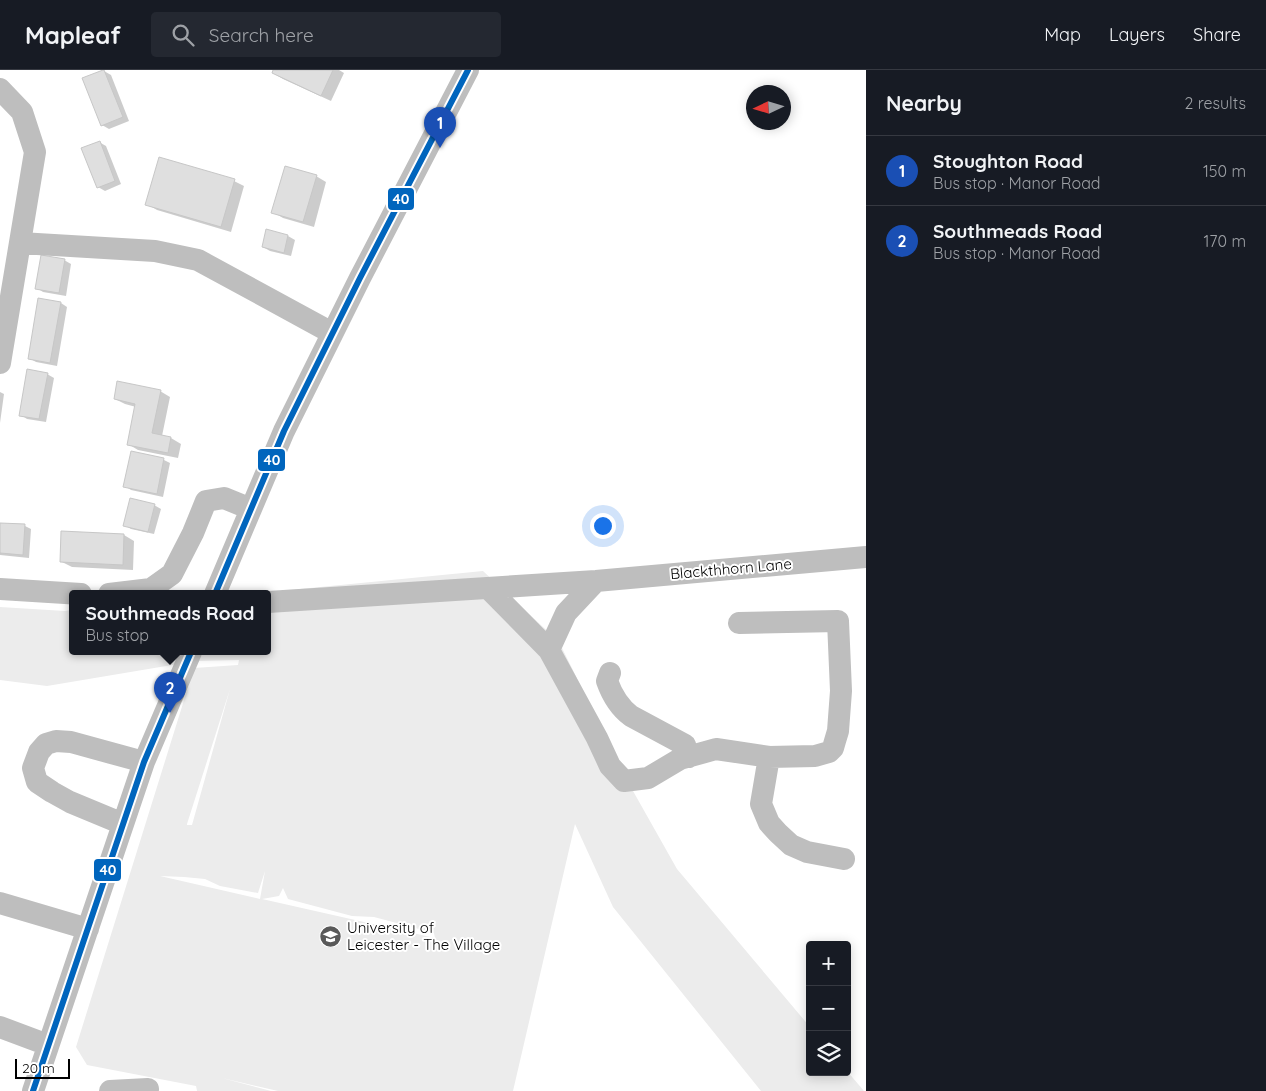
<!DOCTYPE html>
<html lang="en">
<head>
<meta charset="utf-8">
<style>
	body { margin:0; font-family:Quicksand,sans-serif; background:#242831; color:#f1f3f6 }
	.controls { position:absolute; right:15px; bottom:15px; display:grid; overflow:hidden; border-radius:5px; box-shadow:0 2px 12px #0003 }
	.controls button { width:45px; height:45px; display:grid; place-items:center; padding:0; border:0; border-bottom:1px solid #363941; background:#171b24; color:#f1f3f6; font:25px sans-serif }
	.compass { position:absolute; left:746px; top:15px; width:45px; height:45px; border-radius:50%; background:#171b24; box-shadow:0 2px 12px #0003; rotate:266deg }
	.scale { position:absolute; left:15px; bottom:12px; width:55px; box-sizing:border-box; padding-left:5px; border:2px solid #000; border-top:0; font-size:14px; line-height:18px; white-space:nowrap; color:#000; -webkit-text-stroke:4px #fff; paint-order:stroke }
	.you { position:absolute; left:602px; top:455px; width:18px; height:18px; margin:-12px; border:4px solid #fff; border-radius:50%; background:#1a73e8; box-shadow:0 0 0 8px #1a73e833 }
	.badge { display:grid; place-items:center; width:32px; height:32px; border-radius:50%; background:#adaeaf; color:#fff; font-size:16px; font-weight:700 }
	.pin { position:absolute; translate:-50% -41px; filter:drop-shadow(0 1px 2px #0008) }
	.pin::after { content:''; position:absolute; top:26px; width:18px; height:15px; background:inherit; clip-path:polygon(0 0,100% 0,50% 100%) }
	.popup { position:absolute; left:69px; top:520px; width:202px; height:65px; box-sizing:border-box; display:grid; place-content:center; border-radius:5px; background:#171b24; filter:drop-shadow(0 1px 4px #0005); font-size:16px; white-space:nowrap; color:#9ea1a6 }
	.popup b { font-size:19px; color:#f1f3f6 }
	.popup::after { content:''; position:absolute; left:50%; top:100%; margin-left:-10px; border:10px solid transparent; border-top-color:#171b24 }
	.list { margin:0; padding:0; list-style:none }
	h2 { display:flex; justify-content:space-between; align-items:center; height:65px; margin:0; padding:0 20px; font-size:21px }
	h2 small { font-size:16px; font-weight:400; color:#9ea1a6 }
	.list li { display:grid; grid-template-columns:32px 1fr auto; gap:15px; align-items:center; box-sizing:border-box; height:70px; padding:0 20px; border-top:1px solid #363941 }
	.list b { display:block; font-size:19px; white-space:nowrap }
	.list p { margin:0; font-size:16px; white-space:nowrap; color:#9ea1a6 }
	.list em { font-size:16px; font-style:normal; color:#9ea1a6 }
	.icon { flex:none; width:28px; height:28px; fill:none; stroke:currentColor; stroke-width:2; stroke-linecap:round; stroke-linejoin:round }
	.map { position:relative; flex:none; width:866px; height:1021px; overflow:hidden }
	header { display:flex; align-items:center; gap:30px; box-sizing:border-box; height:70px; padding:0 25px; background:#171b24; border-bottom:1px solid #363941 }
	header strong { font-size:24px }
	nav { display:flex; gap:28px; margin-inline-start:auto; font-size:18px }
	.search { width:350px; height:45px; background:#242831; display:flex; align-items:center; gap:12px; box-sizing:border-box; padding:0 18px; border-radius:5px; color:#9ea1a6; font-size:19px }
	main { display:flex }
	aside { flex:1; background:#171b24 }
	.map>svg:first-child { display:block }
	.green { fill:#ececec; fill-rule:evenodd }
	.shadow { fill:#0003 }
	.building { fill:#dfdfdf; stroke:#c7c7c7 }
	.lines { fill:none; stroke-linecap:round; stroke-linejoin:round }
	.minor { stroke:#bebebe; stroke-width:22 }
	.bus-1-casing { stroke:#fff; stroke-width:10 }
	.bus-1 { stroke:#0065bd; stroke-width:6 }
	.labels { text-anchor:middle; stroke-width:4; stroke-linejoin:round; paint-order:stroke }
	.street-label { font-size:15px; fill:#000; stroke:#fff }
	.poi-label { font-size:15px; fill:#000; stroke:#fff; text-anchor:start }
	.line-badge { stroke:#fff; stroke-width:2 }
	.badge-label { font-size:14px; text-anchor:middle; font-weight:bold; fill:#fff }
</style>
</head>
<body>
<header>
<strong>Mapleaf</strong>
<div class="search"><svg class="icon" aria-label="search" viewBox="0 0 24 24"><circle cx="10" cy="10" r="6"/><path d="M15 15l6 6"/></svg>Search here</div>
<nav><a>Map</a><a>Layers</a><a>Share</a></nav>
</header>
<main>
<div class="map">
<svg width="866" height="1021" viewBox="0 0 866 1021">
	<rect width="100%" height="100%" fill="#fff"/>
	<!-- green -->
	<path class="green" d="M483,501l76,71 74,149 44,78 133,158v45h37v-1l17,20h-103l-148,-184 -38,-83 -62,267h-235l-56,-13 49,13h-74l-1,-5 -109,-21 -11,-18 118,-379 44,-3 1,-5 -43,1 -149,25 -47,-6v-73l65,4 7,-1v42h196v-58h-20zM230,619l-38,136h-5v-1zM265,801l-5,28 -100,-23 24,1 21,2 15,7 38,7zM283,818l5,11 64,17 22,1 60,16 1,5 -173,-39 17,-3z"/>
	<!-- shadow -->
	<path class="shadow" d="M275,0h64l5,3 -13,28 -48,-22 -10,-6z
		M104,1l7,4 18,46 -20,8 -7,-4z
		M99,72l7,4 15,38 -16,7 -7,-4z
		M316,106l10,6 -12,45 -31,-9 -10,-6z
		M234,111l10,5 -13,46 -74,-22 -10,-6z
		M267,161l21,5 7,4 -4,16 -21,-5 -7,-4z
		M64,190l7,4 -5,32 -23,-4 -6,-4z
		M61,233l6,4 -10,59 -21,-4 -7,-4z
		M47,304l7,4 -8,44 -19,-3 -6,-4z
		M160,321l10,6 -8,39 9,2 10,6 -3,14 -40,-8 -10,-6 8,-37 -11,-3 -10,-5z
		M0,322l4,2 -4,29z
		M132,383l32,7 6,3 -7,34 -32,-7 -6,-4z
		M154,435l7,4 -7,25 -23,-5 -6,-4z
		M0,454l25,2 6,3 -2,29 -29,-3z
		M124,465l10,6 -1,29 -61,-3 -10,-5z"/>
	<!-- building -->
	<path class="building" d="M103,0h1l19,47 -22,9 -19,-48z
		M273,0h60l-12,26 -49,-23z
		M100,71l15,40 -18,7 -16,-40z
		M159,87l76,22 -14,48 -76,-22z
		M285,96l32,9 -14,47 -32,-9z
		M266,159l22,6 -4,18 -22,-6z
		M41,185l24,4 -6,34 -24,-4z
		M38,228l23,4 -11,61 -22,-4z
		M27,299l21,4 -9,46 -20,-3z
		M117,311l44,9 -9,43 19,4 -3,16 -41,-8 8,-41 -21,-5z
		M131,381l33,7 -7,36 -34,-7z
		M130,428l25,6 -7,28 -25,-6z
		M0,453l25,1 -2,31 -23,-2z
		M61,461l63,3 -1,31 -63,-3z"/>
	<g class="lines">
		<!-- minor -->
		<path class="minor" d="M0,19l22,23 13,40 -35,211
			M20,173l135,8 43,9 134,73
			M488,518l61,62 48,88 13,28 14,15 24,-3 32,-19 36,-10 53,8 46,-1 14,-4 4,-4 2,-7 3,-10 3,-40 -3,-70 -99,2
			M0,519l81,5
			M109,524l42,-5 21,-15 21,-41 13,-32 18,-3 27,11
			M215,524l69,-163 76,-153 108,-208
			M268,532l328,-21 270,-24
			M549,580l17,-37 30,-32
			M610,603l-3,8c5,14 12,26 24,35l54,29 4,12
			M769,687l-8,47 8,19 9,10 13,12 16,7 37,7
			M123,754l-53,-22 -18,-10 -15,-10 -4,-14 6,-16 7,-8 10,-3 15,1 73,20
			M0,833l88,26
			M0,957l48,18
			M33,1021l111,-329 47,-110
			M110,1021l38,-2"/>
		<defs>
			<path id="bus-1" d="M215,524l69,-163 76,-153 108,-208
				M33,1021l111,-329 47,-110"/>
		</defs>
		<!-- bus-1 casing -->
		<use href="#bus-1" class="bus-1-casing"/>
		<!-- bus-1 -->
		<use href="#bus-1" class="bus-1"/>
	</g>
	<!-- icons -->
	<defs>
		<symbol id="university-disc" viewBox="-11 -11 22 22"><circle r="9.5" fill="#595959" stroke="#fff"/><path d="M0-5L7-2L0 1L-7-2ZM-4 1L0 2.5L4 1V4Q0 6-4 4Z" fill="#fff"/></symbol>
	</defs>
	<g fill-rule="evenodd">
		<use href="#university-disc" x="318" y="854" width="25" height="25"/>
	</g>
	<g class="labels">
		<!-- street labels -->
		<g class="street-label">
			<text transform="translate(731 499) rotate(-5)" y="5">Blackthhorn Lane</text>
		</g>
		<!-- poi labels -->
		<g class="poi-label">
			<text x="347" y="863">University of<tspan x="347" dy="17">Leicester - The Village</tspan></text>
		</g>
	</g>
	<g class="line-badge">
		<rect x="387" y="117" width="28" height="24" rx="5" fill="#0065bd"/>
		<rect x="257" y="378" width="29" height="24" rx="5" fill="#0065bd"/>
		<rect x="93" y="788" width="29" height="24" rx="5" fill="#0065bd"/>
	</g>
	<g class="badge-label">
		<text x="401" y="134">40</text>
		<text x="272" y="395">40</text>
		<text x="108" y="805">40</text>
	</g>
</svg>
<div class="controls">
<button>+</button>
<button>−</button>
<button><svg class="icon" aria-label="layers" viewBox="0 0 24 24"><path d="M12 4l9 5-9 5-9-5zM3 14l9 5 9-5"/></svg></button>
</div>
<svg class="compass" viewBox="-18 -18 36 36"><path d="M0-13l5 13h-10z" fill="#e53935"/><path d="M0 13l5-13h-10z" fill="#9ea1a6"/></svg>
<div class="scale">20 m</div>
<div class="you"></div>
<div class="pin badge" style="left:440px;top:78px;background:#1a4fb4">1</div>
<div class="pin badge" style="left:170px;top:643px;background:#1a4fb4">2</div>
<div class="popup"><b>Southmeads Road</b>Bus stop</div>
</div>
<aside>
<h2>Nearby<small>2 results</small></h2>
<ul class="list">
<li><span class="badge" style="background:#1a4fb4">1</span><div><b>Stoughton Road</b><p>Bus stop · Manor Road</p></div><em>150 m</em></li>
<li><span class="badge" style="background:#1a4fb4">2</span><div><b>Southmeads Road</b><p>Bus stop · Manor Road</p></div><em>170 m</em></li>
</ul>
</aside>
</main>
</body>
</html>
